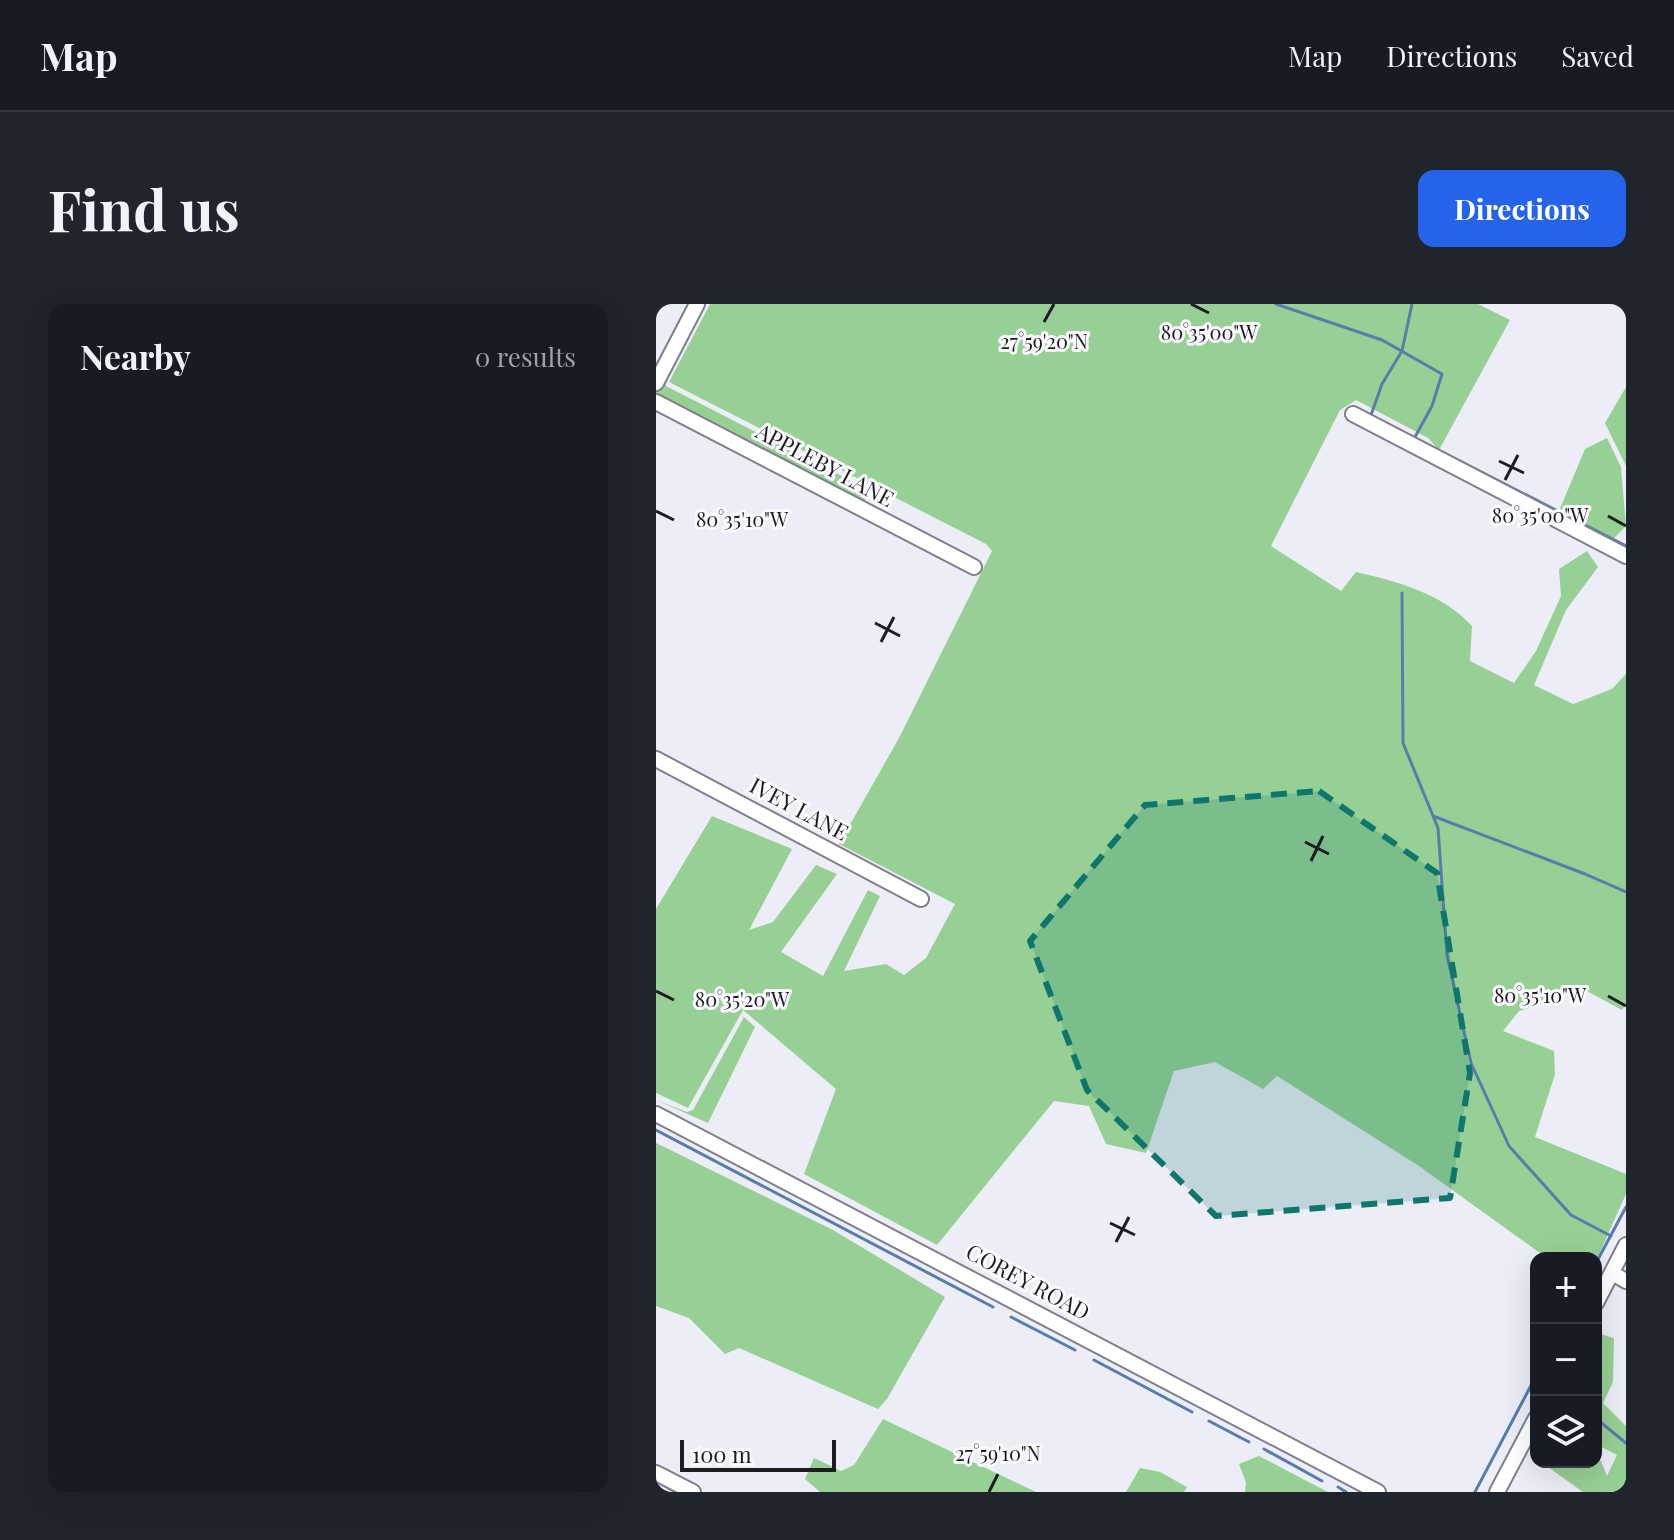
<!DOCTYPE html>
<html lang="en">
<head>
<meta charset="utf-8">
<style>
	body { margin:0; font-family:"Playfair Display",serif; background:#20242c; color:#f1f3f6 }
	.controls { position:absolute; right:24px; bottom:24px; display:grid; overflow:hidden; border-radius:16px; box-shadow:0 8px 32px #0002 }
	.controls button { width:72px; height:72px; display:grid; place-items:center; padding:0; border:0; border-bottom:2px solid #363941; background:#171b24; color:#f1f3f6; font:40px sans-serif }
	.scale { position:absolute; left:24px; bottom:20px; width:156px; box-sizing:border-box; padding-left:8px; border:4px solid #1d1d21; border-top:0; font-size:22px; line-height:28px; white-space:nowrap; color:#1d1d21; -webkit-text-stroke:6px #fafafe; paint-order:stroke }
	.list { margin:0; padding:0; list-style:none }
	h2 { display:flex; justify-content:space-between; align-items:center; height:104px; margin:0; padding:0 32px; font-size:34px }
	h2 small { font-size:26px; font-weight:400; color:#9ea1a6 }
	.icon { flex:none; width:44px; height:44px; fill:none; stroke:currentColor; stroke-width:2; stroke-linecap:round; stroke-linejoin:round }
	.map { position:relative; flex:none; width:970px; height:1188px; overflow:hidden; border-radius:16px }
	header { display:flex; align-items:center; gap:48px; box-sizing:border-box; height:112px; padding:0 40px; background:#171b24; border-bottom:2px solid #363941 }
	header strong { font-size:38px }
	nav { display:flex; gap:44px; margin-inline-start:auto; font-size:28px }
	.intro { display:flex; align-items:center; justify-content:space-between; box-sizing:border-box; height:192px; padding:0 48px }
	h1 { margin:0; font-size:56px }
	.button { padding:20px 36px; border-radius:16px; background:#2563eb; color:#fff; font-size:28px; font-weight:700 }
	main { display:flex; gap:48px; padding:0 48px }
	aside { flex:1; background:#171b24; border-radius:16px; box-shadow:0 8px 32px #0002 }
	.map>svg:first-child { display:block }
	.green { fill:#97d094 }
	.lines { fill:none; stroke-linecap:round; stroke-linejoin:round }
	.stream { stroke:#587cac; stroke-width:3 }
	.minor-casing { stroke:#7f8089; stroke-width:18 }
	.minor { stroke:#fff; stroke-width:14 }
	.marked { fill:#0f766e; fill-opacity:0.2; stroke:#0f766e; stroke-width:6; stroke-dasharray:16 10; stroke-linejoin:round }
	.ticks { fill:none; stroke:#1d1d21; stroke-width:3 }
	.labels { text-anchor:middle; stroke-width:6; stroke-linejoin:round; paint-order:stroke }
	.street-label { font-size:22px; fill:#1d1d21; stroke:#fafafe }
	.ticks-label { font-size:20px; text-anchor:middle; fill:#1d1d21; stroke:#fafafe; stroke-width:6; stroke-linejoin:round; paint-order:stroke }
</style>
</head>
<body>
<header>
<strong>Map</strong>
<nav><a>Map</a><a>Directions</a><a>Saved</a></nav>
</header>
<div class="intro"><h1>Find us</h1><a class="button">Directions</a></div>
<main>
<aside>
<h2>Nearby<small>0 results</small></h2>
<ul class="list">
</ul>
</aside>
<div class="map">
<svg width="970" height="1188" viewBox="0 0 970 1188">
	<rect width="100%" height="100%" fill="#ecedf7"/>
	<!-- green -->
	<path class="green" d="M31,0h17l-39,76 1,6 207,106 -9,9 -208,-95v-43z
		M54,0h768l32,16 -71,130 -11,-12 -72,-38 -16,10 -69,136 70,45 15,-19c43,10 85,21 116,54l-2,35 44,22 22,-32 25,-55 -2,-27 28,-18 11,16 -32,43 -32,75 39,19 39,-15 14,-15v331l-4,5 -37,-20 -66,21 -16,20 51,20 1,23 -20,63 91,37v20l-30,67v-3h-49l-128,-92 -142,-90 -14,13 -48,-27 -41,9 -28,82 -40,-9 -17,-38 -35,-5 -117,144 -133,-71 32,-85 -93,-79 -55,98 -32,-15v-184l56,-93 80,33 -43,81 24,-8 43,-57 21,9 -56,78 42,24 45,-86 12,6 -36,75 42,-7 18,11 22,-17 29,-54 -116,-60 60,-106 93,-187 -6,-7 -317,-162z
		M970,83v79l-21,-43z
		M951,134l14,29 5,59 -13,13 -54,-28 26,-62z
		M88,713l11,10 -47,96 -52,-23 31,12 6,-2z
		M0,839l177,87 112,67 -58,102 -9,10 -139,-61 -14,6 -36,-36 -33,-12z
		M944,1030l14,4 -1,44 -10,21 23,23v61l-3,5h-40l-38,-27 1,-3h50v-3l5,2 6,15 10,-21 -21,-11v-101z
		M227,1115l153,73h-216l-15,-13 9,-21 27,13 13,-6z
		M603,1152l69,36h-83l1,-9 -7,-19z
		M484,1164l20,4 27,15 -3,5h-58z"/>
	<g class="lines">
		<!-- stream -->
		<path class="stream" d="M620,0l106,36 60,34 -10,32 -17,31
			M714,111l256,131
			M715,111l11,-31 20,-33 10,-47
			M746,289l1,150 35,85 9,127 24,108 38,83 62,69 40,21
			M777,512l152,58 41,18
			M0,826l337,177
			M940,959l30,-56
			M355,1013l64,33
			M438,1056l98,52
			M942,1062l1,55 27,22
			M553,1117l40,21
			M608,1145l58,32
			M0,1177l20,11
			M682,1183l8,5
			M819,1188l61,-116"/>
		<defs>
			<path id="minor" d="M0,79l41,-79
				M0,98l318,165
				M697,110l273,142
				M0,455l265,140
				M0,810l722,378
				M956,969l14,8
				M940,999l30,-58
				M0,1169l37,19
				M841,1188l39,-74"/>
		</defs>
		<!-- minor casing -->
		<use href="#minor" class="minor-casing"/>
		<!-- minor -->
		<use href="#minor" class="minor"/>
	</g>
	<!-- marked area -->
	<path class="marked" d="M663,487l118,82 33,200 -20,125 -234,18 -129,-126 -57,-149 115,-136z"/>
	<!-- ticks -->
	<path class="ticks" d="M535,0l18,9M388,18l10,-18M843,157l25,12M849,176l13,-25M0,207l18,9M952,212l18,10M219,319l25,13M225,338l13,-25M649,538l24,12M655,557l12,-25M0,687l18,9M952,692l18,10M454,919l25,12M460,938l13,-25M333,1188l9,-18"/>
	<g class="labels">
		<!-- street labels -->
		<g class="street-label">
			<text transform="translate(169 161) rotate(28)" y="8">APPLEBY LANE</text>
			<text transform="translate(143 505) rotate(28)" y="8">IVEY LANE</text>
			<text transform="translate(372 978) rotate(28)" y="8">COREY ROAD</text>
		</g>
	</g>
	<g class="ticks-label">
		<text x="553" y="36">80°35'00"W</text>
		<text x="388" y="45">27°59'20"N</text>
		<text x="884" y="219">80°35'00"W</text>
		<text x="86" y="223">80°35'10"W</text>
		<text x="884" y="699">80°35'10"W</text>
		<text x="86" y="703">80°35'20"W</text>
		<text x="342" y="1157">27°59'10"N</text>
	</g>
</svg>
<div class="controls">
<button>+</button>
<button>−</button>
<button><svg class="icon" aria-label="layers" viewBox="0 0 24 24"><path d="M12 4l9 5-9 5-9-5zM3 14l9 5 9-5"/></svg></button>
</div>
<div class="scale">100 m</div>
</div>
</main>
</body>
</html>
